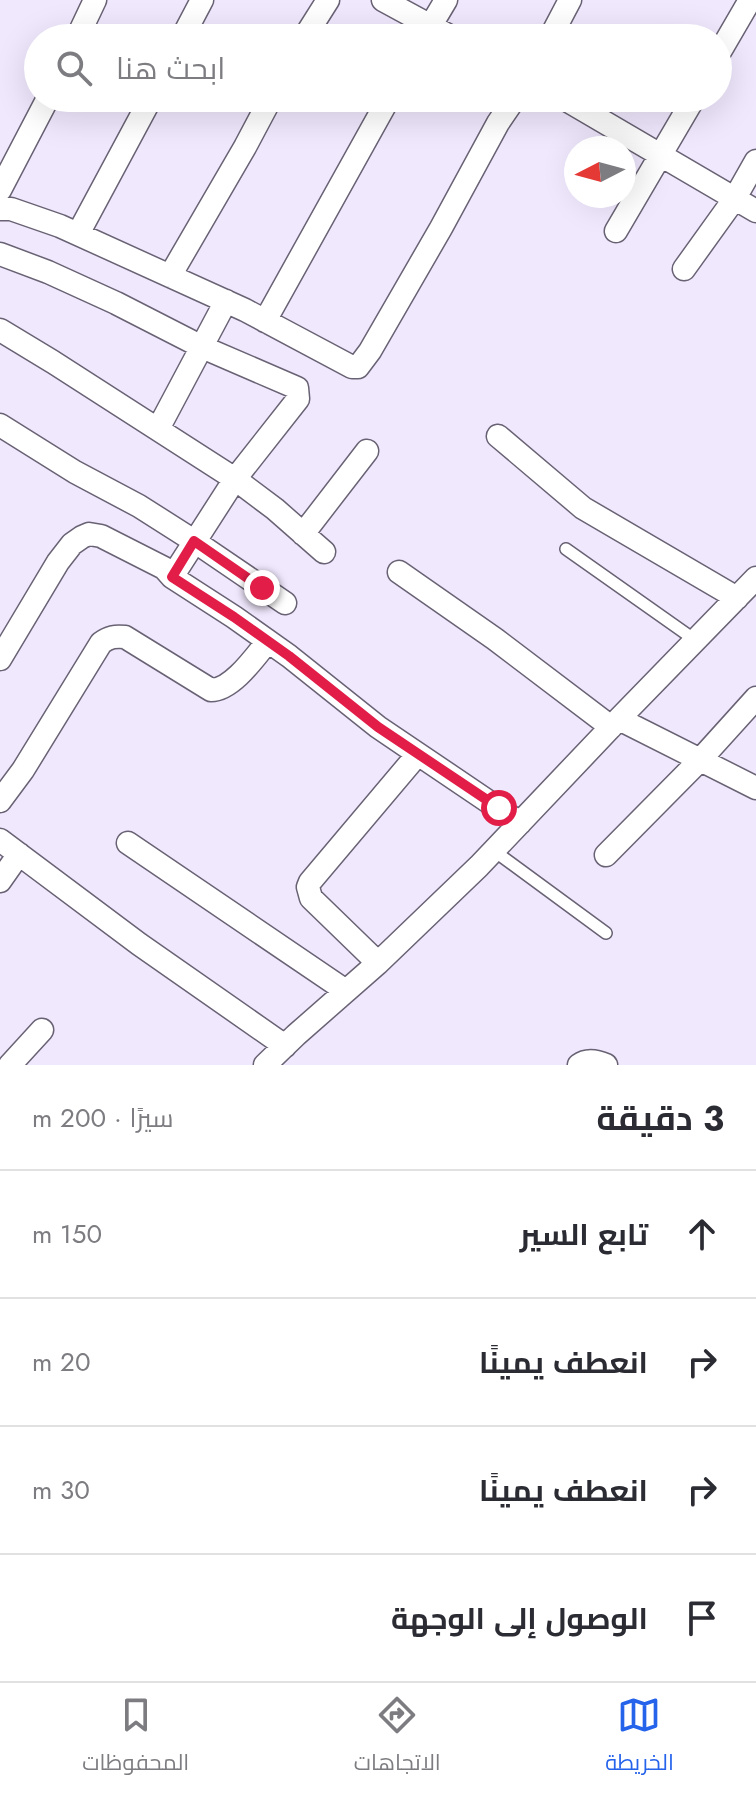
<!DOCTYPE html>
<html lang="ar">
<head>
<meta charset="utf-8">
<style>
	body { margin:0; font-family:Jost,Cairo,sans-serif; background:#f7f7f7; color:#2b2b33; direction:rtl }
	.compass { position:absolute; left:564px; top:136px; width:72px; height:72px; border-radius:50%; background:#fff; box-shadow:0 8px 32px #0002; rotate:264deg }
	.stop { position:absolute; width:24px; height:24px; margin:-18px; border:6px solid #e11d48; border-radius:50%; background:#fff }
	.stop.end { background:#e11d48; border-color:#fff; box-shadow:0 2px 8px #0008 }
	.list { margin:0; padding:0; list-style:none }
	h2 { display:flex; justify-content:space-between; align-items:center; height:104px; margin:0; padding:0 32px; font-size:34px }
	h2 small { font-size:26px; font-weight:400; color:#7c7c81 }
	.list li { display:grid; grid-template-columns:52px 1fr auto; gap:24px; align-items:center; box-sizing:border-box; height:128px; padding:0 32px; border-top:2px solid #e1e1e2 }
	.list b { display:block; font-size:30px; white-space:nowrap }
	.list em { font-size:26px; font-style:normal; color:#7c7c81 }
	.icon { flex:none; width:44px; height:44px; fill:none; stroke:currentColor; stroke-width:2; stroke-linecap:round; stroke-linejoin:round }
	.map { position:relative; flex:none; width:756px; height:1065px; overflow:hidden; direction:ltr }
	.search { position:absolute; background:#fff; box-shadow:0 8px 32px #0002; left:24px; right:24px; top:24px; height:88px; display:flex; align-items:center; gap:20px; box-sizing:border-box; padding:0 28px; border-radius:44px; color:#7c7c81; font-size:30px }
	.sheet { height:616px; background:#fff }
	nav { display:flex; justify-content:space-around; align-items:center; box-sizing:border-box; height:112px; border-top:2px solid #e1e1e2; background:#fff; font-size:22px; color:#7c7c81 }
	nav a { display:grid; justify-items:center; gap:4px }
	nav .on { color:#2563eb }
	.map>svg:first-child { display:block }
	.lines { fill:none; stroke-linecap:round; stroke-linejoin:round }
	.lane-casing { stroke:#696274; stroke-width:14 }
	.street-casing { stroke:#696274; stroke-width:25 }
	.lane { stroke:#fff; stroke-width:11 }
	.street { stroke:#fff; stroke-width:22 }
	.route { stroke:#e11d48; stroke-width:10 }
</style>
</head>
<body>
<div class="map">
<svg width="756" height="1065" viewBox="0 0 756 1065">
	<rect width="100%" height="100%" fill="#f0e8fd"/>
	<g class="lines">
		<defs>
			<path id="lane" d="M566,549l129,91
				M493,850l113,83"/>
			<path id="street" d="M383,0l70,38
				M424,37l22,-37
				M77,38l18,-38
				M182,38l20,-38
				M304,38l24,-38
				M550,38l20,-38
				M718,55l32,-55
				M563,98l193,113
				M0,190l48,-92
				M0,209h11l49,17 185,84 107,57h6l12,-16 71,-123 57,-105 17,-25
				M616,231l78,-133
				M78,234l73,-136
				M0,254l48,18 68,31 86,44 95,41 1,11 -63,80 -63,98
				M684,269l51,-71 21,-37
				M170,276l75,-129 26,-49
				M265,321l124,-223
				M0,330l53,32 182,117 40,30 49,43
				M0,425l75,47 64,34 55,35 91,62
				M158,429l68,-128
				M498,436l85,72 154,90
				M303,534l64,-83
				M399,572l96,67 116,88
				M0,659l58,-97 14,-18 10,-7 7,-3 12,2 63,32 8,9 62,40 55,39 89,71 142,96
				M619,719l137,69
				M0,801l23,-31 78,-127c8,-6 14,-7 24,-6l86,53c21,0 44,-33 57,-49
				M0,840l139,104 146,102
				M128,843l218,148
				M606,855l94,-95 56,-62
				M0,881l19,-27
				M378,963l-67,-65 -3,-11 2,-5 108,-128
				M10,1065l32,-35
				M265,1065l31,-30 82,-72 101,-97 132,-139 145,-149
				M579,1065c8,-6 18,-4 27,0"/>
		</defs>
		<!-- lane casing -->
		<use href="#lane" class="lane-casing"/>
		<!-- street casing -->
		<use href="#street" class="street-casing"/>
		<!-- lane -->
		<use href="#lane" class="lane"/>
		<!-- street -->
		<use href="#street" class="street"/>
	</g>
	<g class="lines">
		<!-- route -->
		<path class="route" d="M262,588l-68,-47 -22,36 62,40 55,39 89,71 121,81"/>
	</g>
</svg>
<svg class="compass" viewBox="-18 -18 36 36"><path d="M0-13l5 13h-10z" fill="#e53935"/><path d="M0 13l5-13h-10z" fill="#7c7c81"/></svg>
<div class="stop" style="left:499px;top:808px"></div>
<div class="stop end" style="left:262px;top:588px"></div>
<div class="search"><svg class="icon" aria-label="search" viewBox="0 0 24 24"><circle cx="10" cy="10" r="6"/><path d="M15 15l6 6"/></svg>ابحث هنا</div>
</div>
<section class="sheet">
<h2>3 دقيقة<small>سيرًا · 200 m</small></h2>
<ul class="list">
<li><svg class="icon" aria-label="ahead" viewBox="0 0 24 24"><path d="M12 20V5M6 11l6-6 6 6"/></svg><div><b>تابع السير</b></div><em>150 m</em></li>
<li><svg class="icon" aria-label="right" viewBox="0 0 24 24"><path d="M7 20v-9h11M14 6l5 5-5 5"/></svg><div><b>انعطف يمينًا</b></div><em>20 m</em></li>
<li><svg class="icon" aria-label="right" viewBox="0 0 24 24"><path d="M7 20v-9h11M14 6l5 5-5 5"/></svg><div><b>انعطف يمينًا</b></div><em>30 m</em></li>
<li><svg class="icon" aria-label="arrive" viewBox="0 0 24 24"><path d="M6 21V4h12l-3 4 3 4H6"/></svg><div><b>الوصول إلى الوجهة</b></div></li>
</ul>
</section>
<nav>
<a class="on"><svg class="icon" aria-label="map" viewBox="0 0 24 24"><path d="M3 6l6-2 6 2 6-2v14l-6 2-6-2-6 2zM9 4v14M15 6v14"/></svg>الخريطة</a>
<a><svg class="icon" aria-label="directions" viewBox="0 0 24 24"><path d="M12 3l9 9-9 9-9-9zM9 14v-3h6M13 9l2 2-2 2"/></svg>الاتجاهات</a>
<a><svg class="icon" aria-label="saved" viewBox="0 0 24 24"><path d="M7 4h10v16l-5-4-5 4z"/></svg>المحفوظات</a>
</nav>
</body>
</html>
